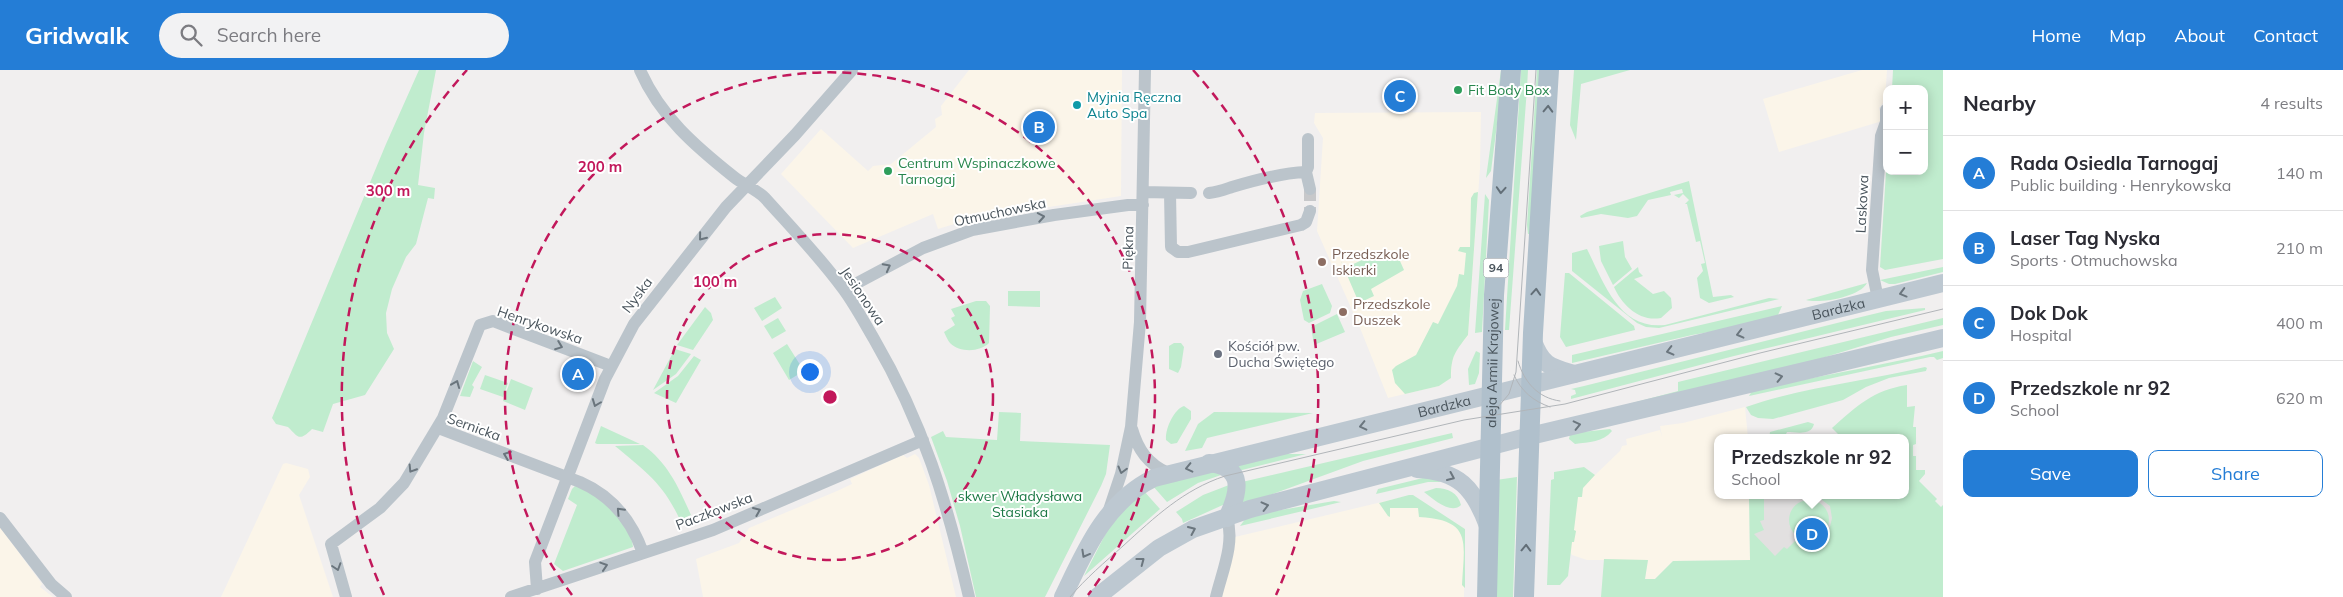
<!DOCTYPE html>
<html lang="en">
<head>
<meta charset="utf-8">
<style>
	body { margin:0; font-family:Mulish,sans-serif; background:#f2f2f3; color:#2b2b33 }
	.controls { position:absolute; right:15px; top:15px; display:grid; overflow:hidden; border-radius:10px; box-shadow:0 2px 12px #0003 }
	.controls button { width:45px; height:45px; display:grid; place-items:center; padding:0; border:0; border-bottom:1px solid #e1e1e2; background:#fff; color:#2b2b33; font:25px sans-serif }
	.you { position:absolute; left:809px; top:301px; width:18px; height:18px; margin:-12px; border:4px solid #fff; border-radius:50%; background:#1a73e8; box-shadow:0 0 0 8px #1a73e833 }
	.badge { display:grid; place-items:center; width:32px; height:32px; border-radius:50%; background:#247dd6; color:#fff; font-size:16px; font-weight:700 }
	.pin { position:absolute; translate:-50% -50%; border:2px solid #fff; box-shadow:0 1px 5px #0006 }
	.popup { position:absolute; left:1714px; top:364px; width:195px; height:65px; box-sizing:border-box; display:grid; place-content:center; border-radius:10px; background:#fff; filter:drop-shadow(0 1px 4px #0005); font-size:16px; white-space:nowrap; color:#7c7c81 }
	.popup b { font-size:19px; color:#2b2b33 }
	.popup::after { content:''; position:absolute; left:50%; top:100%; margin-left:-10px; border:10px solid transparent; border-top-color:#fff }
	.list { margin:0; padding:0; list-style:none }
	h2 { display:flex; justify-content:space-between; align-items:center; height:65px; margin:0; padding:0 20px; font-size:21px }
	h2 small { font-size:16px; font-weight:400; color:#7c7c81 }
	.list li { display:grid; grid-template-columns:32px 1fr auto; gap:15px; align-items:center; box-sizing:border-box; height:75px; padding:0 20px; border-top:1px solid #e1e1e2 }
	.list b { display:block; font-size:19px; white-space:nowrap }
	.list p { margin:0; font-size:16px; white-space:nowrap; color:#7c7c81 }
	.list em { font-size:16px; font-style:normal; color:#7c7c81 }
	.actions { display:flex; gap:10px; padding:15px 20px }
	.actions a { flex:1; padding:11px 0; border:1px solid #247dd6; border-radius:10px; text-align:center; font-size:18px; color:#247dd6 }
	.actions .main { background:#247dd6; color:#fff }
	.icon { flex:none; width:28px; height:28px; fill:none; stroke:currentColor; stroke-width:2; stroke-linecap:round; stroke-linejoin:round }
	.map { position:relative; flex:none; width:1943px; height:527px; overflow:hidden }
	header { display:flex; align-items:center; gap:30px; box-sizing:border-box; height:70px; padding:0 25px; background:#247dd6; color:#fff }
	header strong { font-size:24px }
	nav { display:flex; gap:28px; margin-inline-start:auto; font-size:18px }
	.search { width:350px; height:45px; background:#f2f2f3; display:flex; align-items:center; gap:12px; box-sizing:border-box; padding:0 18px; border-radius:28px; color:#7c7c81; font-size:19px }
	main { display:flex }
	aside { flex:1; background:#fff }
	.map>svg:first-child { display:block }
	.commercial { fill:#fbf5e9 }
	.education { fill:#e2e0e0 }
	.green { fill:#c0ecce }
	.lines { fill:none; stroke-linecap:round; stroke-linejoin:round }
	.street-tunnel { stroke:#c7c8ca; stroke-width:12; stroke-dasharray:12 6; stroke-linecap:butt }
	.street { stroke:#bbc4cb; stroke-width:12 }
	.secondary { stroke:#bdc8d1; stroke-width:18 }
	.primary { stroke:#b0c0cc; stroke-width:20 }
	.tram { stroke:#b1b5b9; stroke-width:1 }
	.oneway { stroke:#626e77 }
	.oneway2 { stroke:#6a757d }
	.oneway3 { stroke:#6b767e }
	.ring { fill:none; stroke:#c2185b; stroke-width:2.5; stroke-dasharray:9 6 }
	.leisure-dot { fill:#2e9e5b; stroke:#fff; stroke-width:2 }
	.culture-dot { fill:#0f9aa8; stroke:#fff; stroke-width:2 }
	.education-dot { fill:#8d6e63; stroke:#fff; stroke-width:2 }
	.worship-dot { fill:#6b7280; stroke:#fff; stroke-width:2 }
	.labels { text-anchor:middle; stroke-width:4; stroke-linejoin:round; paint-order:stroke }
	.shield { fill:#fff; stroke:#7f878c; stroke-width:1 }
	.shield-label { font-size:12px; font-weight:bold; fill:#48535b }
	.leisure-label { font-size:14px; fill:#27864d; stroke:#fff; text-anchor:start }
	.culture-label { font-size:14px; fill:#0d838f; stroke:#fff; text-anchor:start }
	.street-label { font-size:14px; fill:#48535b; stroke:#fff }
	.education-label { font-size:14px; fill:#785e54; stroke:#fff; text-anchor:start }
	.worship-label { font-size:14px; fill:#5b616d; stroke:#fff; text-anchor:start }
	.park-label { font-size:14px; fill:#1c7945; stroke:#fff }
	.centre { fill:#c2185b; stroke:#fff; stroke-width:2.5 }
	.ring-label { font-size:15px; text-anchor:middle; font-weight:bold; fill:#c2185b; stroke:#fff; stroke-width:4; stroke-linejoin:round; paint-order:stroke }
</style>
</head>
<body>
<header>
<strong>Gridwalk</strong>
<div class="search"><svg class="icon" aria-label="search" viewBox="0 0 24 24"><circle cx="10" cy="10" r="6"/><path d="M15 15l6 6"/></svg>Search here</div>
<nav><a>Home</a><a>Map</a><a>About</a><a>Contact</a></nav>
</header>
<main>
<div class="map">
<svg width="1943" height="527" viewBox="0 0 1943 527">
	<rect width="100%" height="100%" fill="#f1efef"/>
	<!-- commercial -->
	<path class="commercial" d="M969,0h153l-1,126 -150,23 -33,10 -5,-15 -80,34 -72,-74 40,-45 47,42 5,-5 18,-2 45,-37 -1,-8 7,-4 -1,-9z
		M1862,0h25l-2,30 -6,8 3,11 -3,3 -100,30 -16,-53z
		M1481,42l-1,56 -12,168 -12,14 -4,13 -1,15 -12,8 -51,12 -28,-70 -43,-97 6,-93 -9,-15 1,-10z
		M1745,337l3,31h-30v57h31l1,65 -77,1 -18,18h-10l3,-19h-61l-15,-5 -2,-3 12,-85 13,8 25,-24 2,-5 5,-1 -1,-6 34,-9 2,7 -2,-11 23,-3z
		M915,384l4,4 10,27 27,112h-253l-7,-38 43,-16 10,-15 88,-37 15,-7 -2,-5 53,-24 4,3z
		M286,393l22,6 2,8 -11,18 34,102h-112l62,-133z
		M1407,426h6l52,33 -1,68h-253l24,-60z
		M0,457l42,57 -2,3 13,10h-53z"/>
	<!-- education -->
	<path class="education" d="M1751,425h120l1,57 -120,9z"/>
	<!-- green -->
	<path class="green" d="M419,0h17l-12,63 -6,52 17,3 -1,11 -6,-1 -12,46 -10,13 -14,32 -6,24 1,20 7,16 -29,46 -32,9 -10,28 -11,-3c-13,13 -14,8 -24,-2l-12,-3 -4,-6 114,-274z
		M1501,0h3l-13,101 -5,7z
		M1521,0h7l-1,18 -18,242h-4z
		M1537,0h4l-8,164h-5l-1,-9z
		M1574,0h56l-49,14 -5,56 -6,-15z
		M1893,0h50v189l-58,11 -5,-3 7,-111v15h37v-82h-32z
		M1689,111l24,116 18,-2 3,2 -25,6 -9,-5 -3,-20 6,-7 -2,-7 4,-1 -5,-22 -4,1 -9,-38h-2l4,-4 -6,-6 -4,4 -5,-3 9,-2 -1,-4 -12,3 1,3 -23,5 -11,16 -9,2 -27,-4 -20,4 -1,-2 7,-4z
		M1478,122l-10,143c-13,17 -17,21 -17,43l-12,8 -34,8 -10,-11 -3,-13 4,-4 20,-11 17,-33 5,2 19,-38 2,-12 5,1 2,-22 -8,-2 2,-4h10l1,-49 3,-5z
		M1485,124l4,6 -7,132 -7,1z
		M1623,171l2,16 7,12 -19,16 -12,-24 -2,-15z
		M1587,179c17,34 32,81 78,76l104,-27 10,1 -120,29 -13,-1 -9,-4 -65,-52v-18z
		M1381,181l9,8 10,2 4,9 -33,19 3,7 -15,7 -18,-42 4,7z
		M1638,197l1,5 4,4 -9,3 19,15 11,-3 7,7 1,10 -11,10c-22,4 -39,-13 -47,-31z
		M1943,197v5l-48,12h-6l-9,-4z
		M1565,203h4l65,53 1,4 -69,17 -6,-10z
		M1867,213c-7,14 -48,21 -61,17z
		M1322,214l10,22 -2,7 -21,10 -5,-3 -4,-20 3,-9z
		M1008,221h32v16l-32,-1z
		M775,227l7,11 -20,13 -8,-13z
		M976,231h10l4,5 -1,37c-9,9 -29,10 -39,0 -2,-2 -4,-7 -6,-11l11,-7 -4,-7 4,-2 -4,-7z
		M1782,236l-4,9 -11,7 -75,13 -120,28v-8z
		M705,237l6,6 2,7 -20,30 -16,-5z
		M1925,238v2l-191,46 -163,43v-3l5,-2 -1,-4 -4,-1 13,-3 277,-69 25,-6z
		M1337,244l8,18 -31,13 -3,-18z
		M778,248l8,13 -14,8 -8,-13z
		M1943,248v7l-52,12 -85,26 -227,54 99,-26v-9z
		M1174,273h7l3,4 -3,20 -3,6 -9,-4v-23z
		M787,274l17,27 -15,9 -16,-27z
		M675,279l16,5 -15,20 -23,16z
		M1476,281l4,2 -1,20 -4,11 -6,1 -1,-16z
		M1943,281v7l-6,2 -3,-3h-4l-181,39 3,-5c64,-15 128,-25 191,-40z
		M694,286l7,4 -25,43 -22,-10 24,-17z
		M473,291l9,6 -10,18 2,2 -4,10 -10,-1z
		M1925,297l2,1 -1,3 -37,7 -23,9 -23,13 -70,19 -15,-1 -7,-3 -5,-8c58,-20 120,-26 179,-40z
		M485,305l23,8 -5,14 -23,-8z
		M511,309l22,9 -8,22 -22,-9z
		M1907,315v22l8,-1 -2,21h3v17l-3,1v11h3v14h9v4l-6,7 18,18 -2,2 6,6 2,-2v92h-342l3,-38 44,1 -3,19h10l18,-18 77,-1 -1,-65h15v25l-4,1 4,9 -10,4 21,22 9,-9 3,2 10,-10c12,7 24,2 32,-8l3,-13 -2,-12 -8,-6 2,-5h82v-57h-64l-10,-10c25,-22 41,-38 75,-43z
		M1184,336l7,5v8l-14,24 -6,1 -5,-4c-1,-11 8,-31 18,-34z
		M999,342l22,1 -1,28 90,4 -4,29 -5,12 -56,111h-69l-16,-71 -13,-45 -16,-44 12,-6 3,6 51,3z
		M1214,342l99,1 -106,25 -5,10 -17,3 13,-27z
		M1808,352l6,2c-3,12 -17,8 -27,8l-3,6h-15l1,-6z
		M601,356l39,18h-43l-2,-1z
		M1610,359l2,2c-9,11 -23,11 -37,13l-6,-5 1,-5 3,-1z
		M1452,363l1,5 -90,23 -120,44 -2,-7 1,-16z
		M643,375c25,18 36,43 48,70l-11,5c-17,-37 -35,-49 -65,-74z
		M1282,384h24l-68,17 -1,-10z
		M1584,397l11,8 -12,13 -1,9h-4l-4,33 2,1 -2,11h-2l-4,34 -8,9h-13l4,-105 3,-1v-7z
		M1209,399l15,5 -26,9 -31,19 -15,-17z
		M1427,407l15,5h-14l-52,12 2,-5z
		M1517,407l-4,120h-19l2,-117z
		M1229,415l-4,19 -42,19 -1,-4 -6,-7 27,-17z
		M575,416c22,3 57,38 58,61l-70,24 -9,-7 23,-59 -9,-6 4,-10z
		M1436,418c12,0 22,5 25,17 -10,10 -28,-6 -37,-13z
		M1143,420l17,19 -76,67 27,-53z
		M1409,425h4l52,34v59l-3,-3c2,-43 11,-65 -43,-68l-1,-9h-28v9l-2,-1 -9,-13z
		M1789 450a20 20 0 1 1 40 0a20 20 0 1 1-40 0Z
		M1334,431l7,1 -101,24 6,-8 5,-3z"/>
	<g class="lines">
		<!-- street-tunnel -->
		<path class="street-tunnel" d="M1310,119v22"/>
		<!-- street -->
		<path class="street" d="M640,0c20,46 55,76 94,107 10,8 22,12 31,21 27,30 55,59 79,92 11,15 20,32 30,49 49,84 73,163 95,258
			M1308,69v28l-2,5 4,17
			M1143,122l48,1
			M1170,123l1,54 7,5h10l113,-27 5,-3 4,-11
			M1209,123c9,-1 14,-3 23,-6 23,-7 50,-14 74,-15
			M844,220l79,-42 49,-18 82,-15 74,-10h15
			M1878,229l-6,-29 9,-134 5,-14v-12
			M438,358l142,54c32,14 52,39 63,71
			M1132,359c6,21 16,35 36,44
			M1108,443l13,-39 10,-47 9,-105 5,-252
			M0,448l51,66 15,13
			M537,519l-2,-27 70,-183 29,-55 92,-117 69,-72 57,-65
			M346,527l-15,-53 49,-36 24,-25 39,-65 37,-93 13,-4 118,45
			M511,527l202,-67 210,-90
			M1216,527c6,-25 19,-54 11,-79"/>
		<!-- secondary -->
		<g class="secondary">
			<path d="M1533,271c9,25 18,26 41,33"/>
			<path d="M1209,393c37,4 30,30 18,55"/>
			<path d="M1417,399c42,2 57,19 71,57"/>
			<path id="s1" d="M1063,527c22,-46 42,-95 91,-119l789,-195"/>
			<path d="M1097,527l62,-49 34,-19 57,-20 280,-73 413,-98"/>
		</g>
		<!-- primary -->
		<g class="primary">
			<path id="s2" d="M1487,527l7,-302 17,-225"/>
			<path d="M1524,527l9,-264 16,-263"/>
		</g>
		<!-- tram -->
		<path class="tram" d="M1518,291c6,21 20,37 42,40
			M1514,305c7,16 19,26 36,32
			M1492,344l17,-20 7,-22 20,-302
			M1070,527c16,-19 35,-35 53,-51 32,-29 60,-56 102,-70l239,-56 101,-16 195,-51 183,-44"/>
	</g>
	<!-- one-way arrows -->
	<defs><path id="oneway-chevron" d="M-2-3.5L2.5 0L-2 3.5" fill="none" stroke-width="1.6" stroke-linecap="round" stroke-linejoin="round" transform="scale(1.25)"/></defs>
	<g class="oneway">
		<use href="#oneway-chevron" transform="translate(1548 39) rotate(-88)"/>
		<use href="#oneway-chevron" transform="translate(1501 120) rotate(94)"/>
		<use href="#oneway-chevron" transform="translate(1536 222) rotate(-86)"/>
		<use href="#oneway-chevron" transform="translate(1526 478) rotate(-88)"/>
	</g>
	<g class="oneway2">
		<use href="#oneway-chevron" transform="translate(1041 147) rotate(-10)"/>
		<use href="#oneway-chevron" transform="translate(702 167) rotate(129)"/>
		<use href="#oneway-chevron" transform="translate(887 197) rotate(-28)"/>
		<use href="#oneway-chevron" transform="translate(559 276) rotate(21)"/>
		<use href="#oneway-chevron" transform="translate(456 314) rotate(-68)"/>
		<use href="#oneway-chevron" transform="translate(596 333) rotate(111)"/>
		<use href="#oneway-chevron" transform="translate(507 385) rotate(-159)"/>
		<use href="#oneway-chevron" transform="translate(412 399) rotate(122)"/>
		<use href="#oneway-chevron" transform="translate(1122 400) rotate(105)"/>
		<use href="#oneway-chevron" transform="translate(620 441) rotate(-133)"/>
		<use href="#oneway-chevron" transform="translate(757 441) rotate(-23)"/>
		<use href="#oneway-chevron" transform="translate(604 496) rotate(-18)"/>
		<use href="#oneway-chevron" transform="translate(337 497) rotate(72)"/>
	</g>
	<g class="oneway3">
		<use href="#oneway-chevron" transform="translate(1903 223) rotate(165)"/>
		<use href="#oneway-chevron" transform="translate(1740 264) rotate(166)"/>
		<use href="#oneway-chevron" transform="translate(1670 281) rotate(166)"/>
		<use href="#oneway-chevron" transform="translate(1779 307) rotate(-13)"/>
		<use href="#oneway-chevron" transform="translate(1577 355) rotate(-13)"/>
		<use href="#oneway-chevron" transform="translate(1363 356) rotate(167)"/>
		<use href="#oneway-chevron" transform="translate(1189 398) rotate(167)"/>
		<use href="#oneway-chevron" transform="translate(1451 407) rotate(24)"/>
		<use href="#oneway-chevron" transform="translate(1265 436) rotate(-14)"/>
		<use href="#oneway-chevron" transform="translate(1192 460) rotate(-24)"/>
		<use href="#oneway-chevron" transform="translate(1085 484) rotate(119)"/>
		<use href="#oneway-chevron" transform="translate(1141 491) rotate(-37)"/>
	</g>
	<!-- distance rings -->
	<g class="ring">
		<circle cx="830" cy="327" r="163"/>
		<path d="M572 525A325 325 0 1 1 1088 525"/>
		<path d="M384 525A488 488 0 0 1 467 0M1193 0A488 488 0 0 1 1276 525"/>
	</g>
	<!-- markers -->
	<g class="leisure-dot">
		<circle cx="1458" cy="20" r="5"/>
		<circle cx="888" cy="101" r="5"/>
	</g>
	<circle class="culture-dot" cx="1077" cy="35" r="5"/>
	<g class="education-dot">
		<circle cx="1322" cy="192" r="5"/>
		<circle cx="1343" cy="242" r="5"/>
	</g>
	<circle class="worship-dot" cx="1218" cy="284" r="5"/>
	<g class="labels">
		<!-- shield labels -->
		<rect class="shield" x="1483.5" y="188.5" width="25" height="19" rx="4"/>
		<g class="shield-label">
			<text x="1496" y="202">94</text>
		</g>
		<!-- leisure labels -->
		<g class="leisure-label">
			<text x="1468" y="25">Fit Body Box</text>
			<text x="898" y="98">Centrum Wspinaczkowe<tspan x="898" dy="16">Tarnogaj</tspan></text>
		</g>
		<!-- culture labels -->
		<g class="culture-label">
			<text x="1087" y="32">Myjnia Ręczna<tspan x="1087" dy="16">Auto Spa</tspan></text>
		</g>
		<!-- street labels -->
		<g class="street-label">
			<text transform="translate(1862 134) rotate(-87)" y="5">Laskowa</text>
			<text transform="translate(1000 142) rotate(-12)" y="5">Otmuchowska</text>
			<text transform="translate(1128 178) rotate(-89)" y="5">Piękna</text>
			<text transform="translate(637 225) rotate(-53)" y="5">Nyska</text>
			<text transform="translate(863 226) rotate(56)" y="5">Jesionowa</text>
			<text dy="5" stroke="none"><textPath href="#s1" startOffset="858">Bardzka</textPath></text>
			<text transform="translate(540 255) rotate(19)" y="5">Henrykowska</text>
			<text dy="5" stroke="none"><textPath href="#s2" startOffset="234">aleja Armii Krajowej</textPath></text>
			<text dy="5" stroke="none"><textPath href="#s1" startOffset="452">Bardzka</textPath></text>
			<text transform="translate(474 357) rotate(20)" y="5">Sernicka</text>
			<text transform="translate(714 441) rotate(-21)" y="5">Paczkowska</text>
		</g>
		<!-- education labels -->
		<g class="education-label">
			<text x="1332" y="189">Przedszkole<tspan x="1332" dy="16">Iskierki</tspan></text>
			<text x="1353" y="239">Przedszkole<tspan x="1353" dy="16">Duszek</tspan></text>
		</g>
		<!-- worship labels -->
		<g class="worship-label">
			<text x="1228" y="281">Kościół pw.<tspan x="1228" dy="16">Ducha Świętego</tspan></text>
		</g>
		<!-- park labels -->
		<g class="park-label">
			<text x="1020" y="431">skwer Władysława<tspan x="1020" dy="16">Stasiaka</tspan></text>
		</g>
	</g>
	<circle cx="830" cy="327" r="8" class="centre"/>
	<g class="ring-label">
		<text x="600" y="102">200 m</text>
		<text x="388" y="126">300 m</text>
		<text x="715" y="217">100 m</text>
	</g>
</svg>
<div class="controls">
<button>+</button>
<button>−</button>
</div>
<div class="you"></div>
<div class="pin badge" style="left:578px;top:304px">A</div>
<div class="pin badge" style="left:1039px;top:57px">B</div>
<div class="pin badge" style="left:1400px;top:26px">C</div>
<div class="pin badge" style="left:1812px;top:464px">D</div>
<div class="popup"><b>Przedszkole nr 92</b>School</div>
</div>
<aside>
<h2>Nearby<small>4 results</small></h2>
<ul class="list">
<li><span class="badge">A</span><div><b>Rada Osiedla Tarnogaj</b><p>Public building · Henrykowska</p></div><em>140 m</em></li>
<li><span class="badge">B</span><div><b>Laser Tag Nyska</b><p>Sports · Otmuchowska</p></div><em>210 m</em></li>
<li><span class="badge">C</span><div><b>Dok Dok</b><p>Hospital</p></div><em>400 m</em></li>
<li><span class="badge">D</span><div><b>Przedszkole nr 92</b><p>School</p></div><em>620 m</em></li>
</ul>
<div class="actions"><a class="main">Save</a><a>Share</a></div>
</aside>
</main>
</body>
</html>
